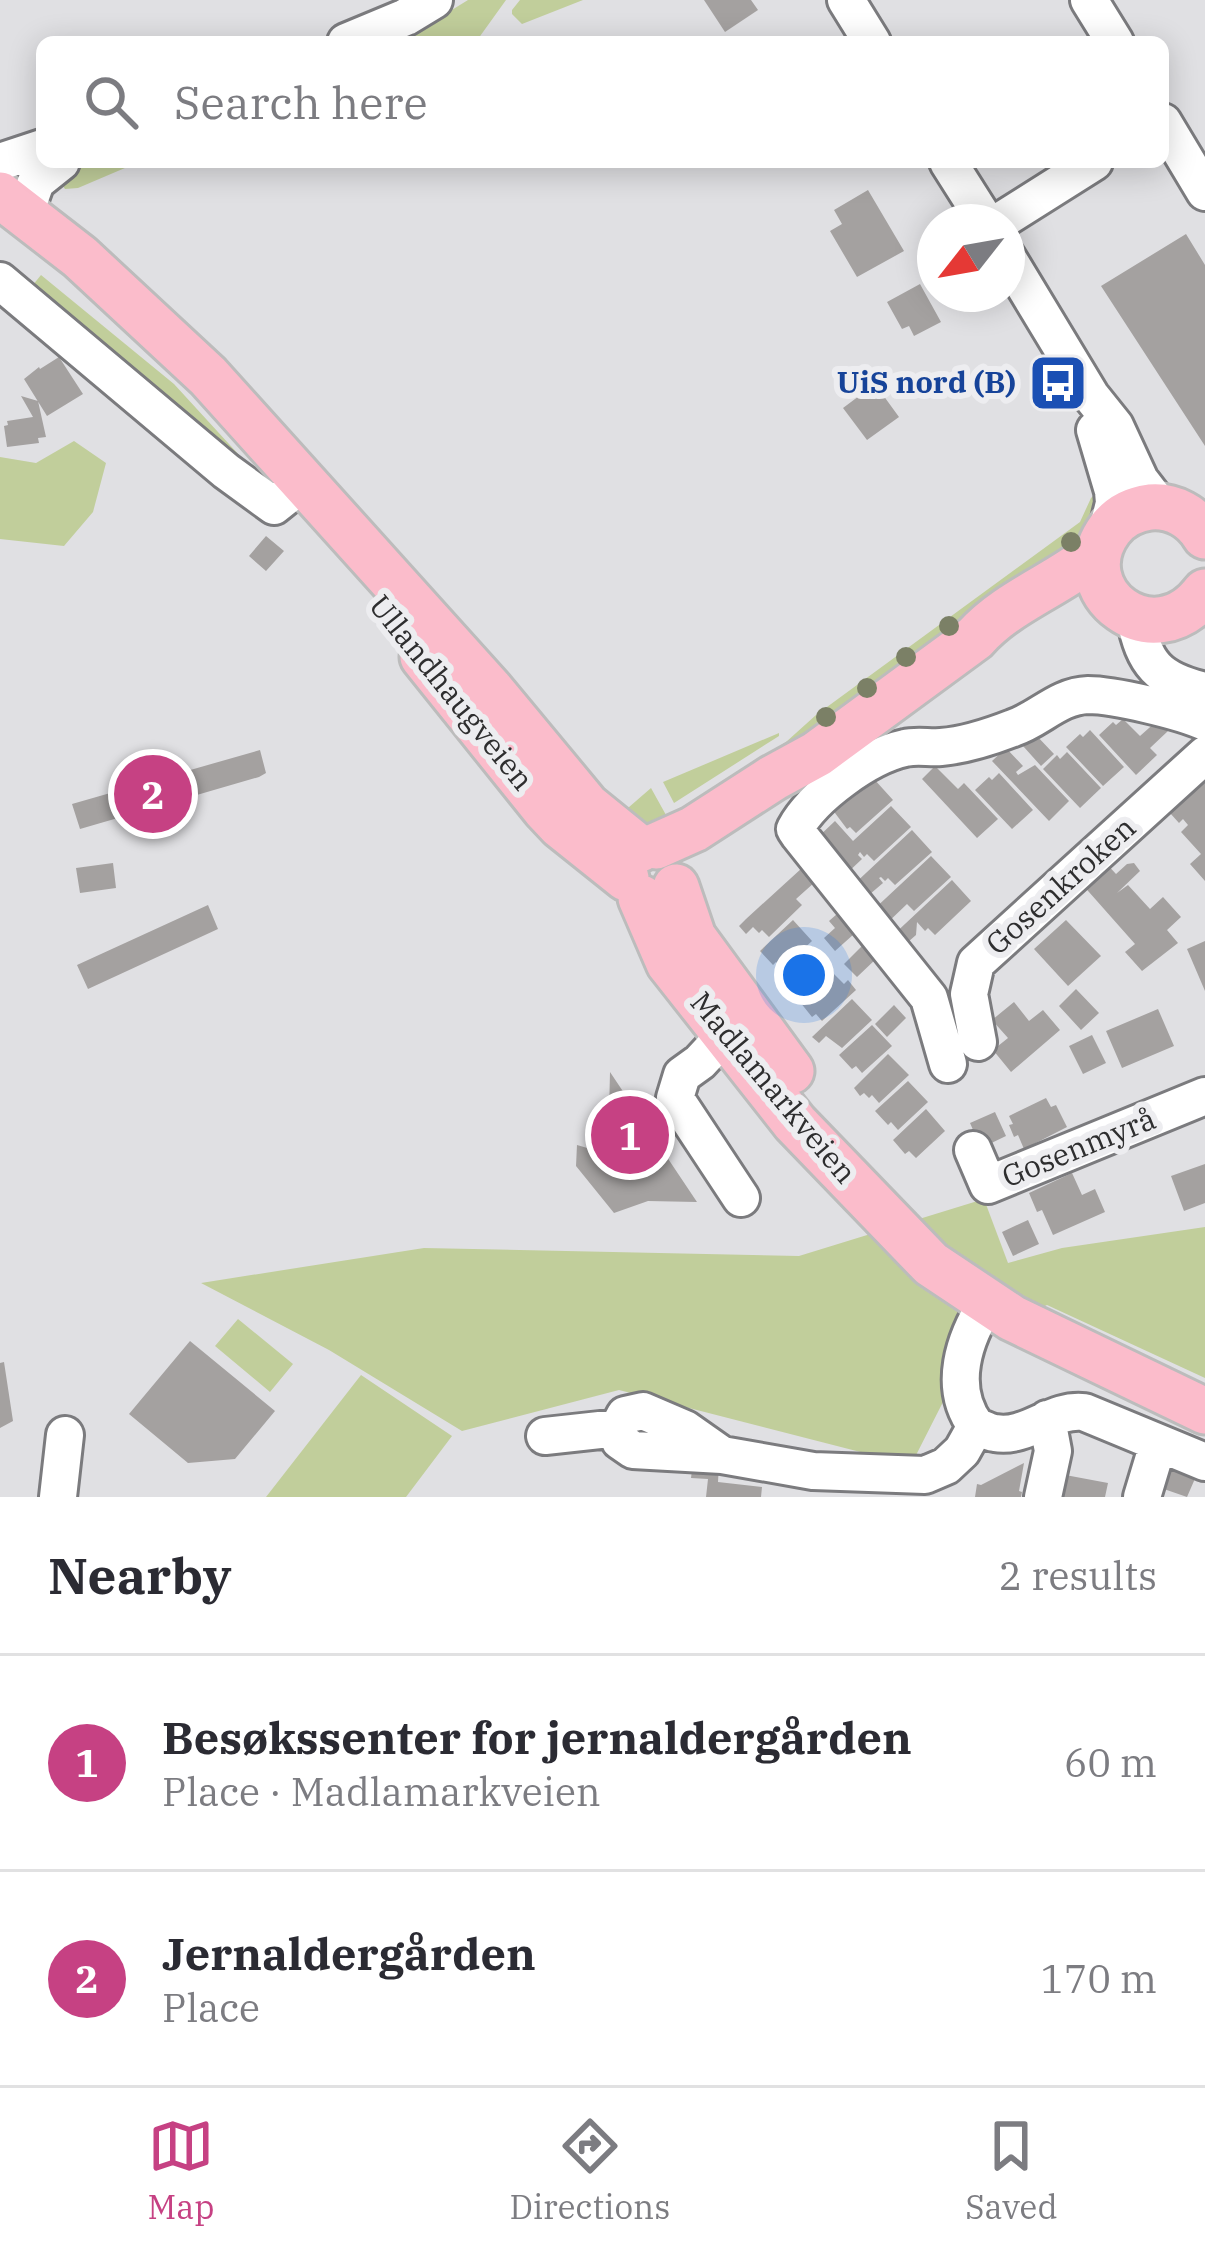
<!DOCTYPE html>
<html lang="en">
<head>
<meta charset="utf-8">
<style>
	body { margin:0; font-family:"IBM Plex Serif",serif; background:#f7f7f7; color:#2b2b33 }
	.compass { position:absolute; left:917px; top:204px; width:108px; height:108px; border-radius:50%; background:#fff; box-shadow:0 6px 30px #0003; rotate:239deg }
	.you { position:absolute; left:804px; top:975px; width:42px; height:42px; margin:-30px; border:9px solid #fff; border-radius:50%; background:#1a73e8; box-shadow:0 0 0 18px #1a73e833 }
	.badge { display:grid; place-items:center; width:78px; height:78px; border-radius:50%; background:#c64183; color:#fff; font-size:39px; font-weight:700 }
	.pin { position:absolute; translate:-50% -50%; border:6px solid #fff; box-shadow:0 3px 12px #0006 }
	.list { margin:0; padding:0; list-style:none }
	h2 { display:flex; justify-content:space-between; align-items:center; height:156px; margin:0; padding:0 48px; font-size:51px }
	h2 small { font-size:39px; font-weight:400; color:#7c7c81 }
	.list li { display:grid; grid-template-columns:78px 1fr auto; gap:36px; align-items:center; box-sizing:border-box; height:216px; padding:0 48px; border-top:3px solid #e1e1e2 }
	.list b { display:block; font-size:45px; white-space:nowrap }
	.list p { margin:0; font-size:39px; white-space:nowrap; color:#7c7c81 }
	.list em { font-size:39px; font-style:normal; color:#7c7c81 }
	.icon { flex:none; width:66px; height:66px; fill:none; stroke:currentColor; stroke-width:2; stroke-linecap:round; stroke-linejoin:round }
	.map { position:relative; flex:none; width:1205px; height:1497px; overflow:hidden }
	.search { position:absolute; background:#fff; box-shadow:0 6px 30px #0003; left:36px; right:36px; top:36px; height:132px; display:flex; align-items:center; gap:30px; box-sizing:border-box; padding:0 42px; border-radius:18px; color:#7c7c81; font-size:45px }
	.sheet { height:588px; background:#fff }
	nav { display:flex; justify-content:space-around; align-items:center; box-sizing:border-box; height:168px; border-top:3px solid #e1e1e2; background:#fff; font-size:33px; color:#7c7c81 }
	nav a { display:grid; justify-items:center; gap:6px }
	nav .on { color:#c64183 }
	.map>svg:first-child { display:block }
	.green { fill:#c1ce9b }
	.building { fill:#a4a1a0 }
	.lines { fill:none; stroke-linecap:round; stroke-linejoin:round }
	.minor-casing { stroke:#7b7b7e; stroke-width:42 }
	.major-casing { stroke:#bcbcbc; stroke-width:51 }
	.minor { stroke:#fff; stroke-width:36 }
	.major { stroke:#fbbccb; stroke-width:45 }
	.tree { fill:#7b8066 }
	.labels { text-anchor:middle; stroke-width:12; stroke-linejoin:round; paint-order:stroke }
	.transit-label { font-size:30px; font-weight:bold; fill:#164399; stroke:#ededf0; text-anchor:end }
	.street-label { font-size:30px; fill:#2e2e2f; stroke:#ededf0 }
</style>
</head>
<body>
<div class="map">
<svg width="1205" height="1497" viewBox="0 0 1205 1497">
	<rect width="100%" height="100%" fill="#e0e0e3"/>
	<!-- green -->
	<path class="green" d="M468,0h38l-28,39 -5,3h-73z
		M520,0h63l-61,24 -10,-10v-4z
		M82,162h57l-61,26 -13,1 -7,-10z
		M41,275l133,109 88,96 -234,-189z
		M74,441l32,22 -13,49 -29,34 -64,-7v-82l36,6z
		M1102,487l-11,47 -398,282 -7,-10 100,-64 30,-27 264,-193 11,-24z
		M779,733v3l-105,67 -11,-21z
		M651,788l15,27 11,-3c-26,18 -29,16 -56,2z
		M984,1199l24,64 54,-15 143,-21v151l-158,-73 -73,36 -63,124 -292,-75 -157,41 -133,-81 -128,-67 223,-35 375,8z
		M238,1319l55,45 -23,28 -55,-46z
		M361,1375l91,61 -46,61h-140z"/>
	<!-- building -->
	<path class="building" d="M704,0h47l7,10 -33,22z
		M868,190l36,61 -47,26 -27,-46 12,-7 -8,-14z
		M1186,234l19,31v181l-104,-160z
		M920,284l21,38 -27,14 -5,-10 -7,3 -15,-27z
		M59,357l24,37 -36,22 -23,-37 15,-12 1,2z
		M875,384l24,33 -32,23 -24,-32z
		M21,396l17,5 8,36 -8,1 1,5 -32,4 -3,-21 4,-1 -1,-4 26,-4z
		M266,536l18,15 -18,20 -17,-15z
		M1123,719l17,17 18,-16 10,11 -18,17 7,7 -21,20 -37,-40 14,-13 3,3z
		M1090,730l34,37 -21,19 -37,-39 14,-13 3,3z
		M1035,734l19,20 -13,12 -18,-20z
		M1006,748l17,18 -7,6 2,3 17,-10 34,36 -20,20 -57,-60z
		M260,750l6,23 -7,4 -179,52 -8,-25z
		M1067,752l34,36 -21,20 -37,-39 14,-14 3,4z
		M935,766l23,23 6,-6 34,36 -21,19 -55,-59z
		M999,773l34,37 -21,19 -37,-39 14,-13 3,3z
		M874,779l19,21 -37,33 -6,-6 -3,2 -18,-24 16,-15 7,8z
		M1205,782v99l-15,-17 11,-10 -20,-22 7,-7 -5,-6 -4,4 -9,-10z
		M891,806l20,21 -37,34 -7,-7 -3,3 -4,-5 -2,3 4,4 -18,17 -28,-37 19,-18 18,20z
		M912,830l20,22 -37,33 -7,-7 -3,3 -4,-4 -2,1 4,5 -20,17 -12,-13z
		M931,856l20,21 -37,34 -7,-7 -23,22 -13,-14z
		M1104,861l12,13 11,-10 7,-1 6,8 -23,22 11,-8 22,24 13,-12 18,20 -14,13 11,13 -36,28 -17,-19 10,-8 -54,-61z
		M113,863l3,25 -36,5 -4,-25z
		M802,868l13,14 -19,17 6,6 -33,32 -7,-7 -3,3 -6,-6 -7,7 -7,-8 7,-7z
		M952,880l19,21 -36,34 -7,-7 -3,3 -8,-9 -1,13 -16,14 -10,-11z
		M208,905l10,24 -130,60 -11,-24z
		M837,914l17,20 -19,17 -11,-13 11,-10 -6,-7z
		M793,920l19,21 -30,28 -6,-7 -3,3 -13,-14z
		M1066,920l35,36 -33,30 -34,-37z
		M1205,941v50l-18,-42z
		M864,944l13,14 -20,19 -13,-13z
		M812,946l20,21 -30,28 -7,-7 -3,3 -13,-14z
		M832,972l12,12 4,-4 8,10 -34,31 -6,-7 -4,3 -12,-15z
		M1076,989l23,24 -18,17 -22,-24z
		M852,999l20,21 -30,28 -16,-12 -7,7 -7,-6z
		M1014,1002l15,19 14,-11 17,20 -49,42 -18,-22 15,-12 -16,-18z
		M894,1005l12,13 -19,19 -12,-13z
		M1158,1009l16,37 -52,22 -16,-37z
		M872,1025l20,21 -30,27 -6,-7 -4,3 -13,-14z
		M1092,1035l14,28 -23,11 -14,-28z
		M888,1054l21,21 -30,28 -7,-8 -3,3 -5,-5 -4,3 -6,-8z
		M610,1072l87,130 -49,-1 -34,12 -38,-47 1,-21 31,9z
		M908,1081l20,21 -30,28 -7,-8 -3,3 -13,-14z
		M1046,1098l5,9 5,-2 11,22 -43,22 -6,-14 -4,2 -5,-12 4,-1 -4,-8z
		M926,1109l19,22 -29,27 -7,-7 -4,3 -12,-14z
		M995,1112l11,24 -25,12 -11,-25z
		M1205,1164v39l-21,8 -13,-35z
		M1072,1173l10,22 13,-6 10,23 -52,23 -11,-25 -5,2 -8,-19z
		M1028,1220l11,24 -26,12 -11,-24z
		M190,1341l85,70 -40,48 -47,4 -59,-49z
		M4,1362l9,59 -13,7v-65z
		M693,1462l26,2 -1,18 44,5 -1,10h-55l2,-18 -17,-1z
		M1024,1463l-5,28 3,1 -1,5h-46l2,-13 4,1z
		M1172,1463l25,11 -10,23 -26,-9z
		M1060,1474l48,9 -3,14h-49z"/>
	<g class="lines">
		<defs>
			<path id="minor" d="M846,0l26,42
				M1089,0l26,42
				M346,42l60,-25 28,-17
				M1163,122l42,70
				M0,162l42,-14
				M948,162l38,60
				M25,213l11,-31 25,-20
				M999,222l95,-60
				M1007,257l84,139 24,30 25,54 20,26
				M0,281l226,190 48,35 30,-24
				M1095,430l18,61 1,12 -7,29
				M1135,618c9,46 23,62 70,73
				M726,1034l-26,28 -18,13 -7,23 66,100
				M978,1042l-9,-48 7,-31 229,-208
				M948,1064l-19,-66 -130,-163 -4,-6c18,-33 73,-73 110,-81 12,-3 24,0 36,-1 25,-2 49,-10 72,-19 27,-9 45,-32 75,-33 26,0 93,16 117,27
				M973,1150l15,35 217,-89
				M976,1426c6,2 12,6 19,7 32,6 57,-25 89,-21l121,50
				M545,1436l73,-8
				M722,1455l-37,-26 -42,-18 -18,4 -7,13 2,13 13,9 89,5 91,16 112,4 21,-9 16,-15 14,-25c-29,-39 -12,-88 12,-125
				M58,1497l7,-62
				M1043,1497l10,-46 -6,-32
				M1142,1497l16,-53"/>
			<path id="major" d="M0,195l80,62 128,119 282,313 97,117 53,43
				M1205,536c-11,-19 -32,-31 -55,-29 -15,2 -30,9 -40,22 -46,62 44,131 95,63
				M423,657l122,152 16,17 65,52
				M656,846l38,-17 79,-51 44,-24 158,-116c34,-38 85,-54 124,-87
				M676,887l17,50 98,134
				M641,898l28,65 126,160 136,141 81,54 193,93"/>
		</defs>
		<!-- minor casing -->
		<use href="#minor" class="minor-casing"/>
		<!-- major casing -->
		<use href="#major" class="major-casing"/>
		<!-- minor -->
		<use href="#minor" class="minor"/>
		<!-- major -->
		<use href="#major" class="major"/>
	</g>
	<!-- trees -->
	<g class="tree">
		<circle cx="1071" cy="542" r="10"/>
		<circle cx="949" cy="626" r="10"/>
		<circle cx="906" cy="657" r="10"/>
		<circle cx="867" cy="688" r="10"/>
		<circle cx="826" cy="717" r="10"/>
	</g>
	<!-- icons -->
	<defs>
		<symbol id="bus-square" viewBox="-11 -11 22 22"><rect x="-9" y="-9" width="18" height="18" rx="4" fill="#1a4fb4" stroke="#ededf0"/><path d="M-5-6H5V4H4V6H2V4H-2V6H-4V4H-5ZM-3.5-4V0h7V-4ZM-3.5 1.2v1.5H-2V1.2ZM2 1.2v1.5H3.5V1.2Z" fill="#fff"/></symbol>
	</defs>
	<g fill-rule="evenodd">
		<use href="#bus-square" x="1025" y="350" width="66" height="66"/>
	</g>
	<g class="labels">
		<!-- transit labels -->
		<g class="transit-label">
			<text x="1016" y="393">UiS nord (B)</text>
		</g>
		<!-- street labels -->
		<g class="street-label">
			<text transform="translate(451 693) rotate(51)" y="10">Ullandhaugveien</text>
			<text transform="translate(1061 886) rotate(-42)" y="10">Gosenkroken</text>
			<text transform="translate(773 1088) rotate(50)" y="10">Madlamarkveien</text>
			<text transform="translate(1079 1148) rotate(-22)" y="10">Gosenmyrå</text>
		</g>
	</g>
</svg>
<svg class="compass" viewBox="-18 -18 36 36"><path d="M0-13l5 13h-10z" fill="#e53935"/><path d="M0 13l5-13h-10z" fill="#7c7c81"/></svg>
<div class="you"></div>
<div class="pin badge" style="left:630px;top:1135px">1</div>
<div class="pin badge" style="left:153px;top:794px">2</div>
<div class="search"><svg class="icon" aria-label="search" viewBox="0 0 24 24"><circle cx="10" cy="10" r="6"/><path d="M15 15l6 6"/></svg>Search here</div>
</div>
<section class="sheet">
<h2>Nearby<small>2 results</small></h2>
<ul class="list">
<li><span class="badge">1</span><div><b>Besøkssenter for jernaldergården</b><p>Place · Madlamarkveien</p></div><em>60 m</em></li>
<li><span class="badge">2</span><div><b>Jernaldergården</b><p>Place</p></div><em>170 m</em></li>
</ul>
</section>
<nav>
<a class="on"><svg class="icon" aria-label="map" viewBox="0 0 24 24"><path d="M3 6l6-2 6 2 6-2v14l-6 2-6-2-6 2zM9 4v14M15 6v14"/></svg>Map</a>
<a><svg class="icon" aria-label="directions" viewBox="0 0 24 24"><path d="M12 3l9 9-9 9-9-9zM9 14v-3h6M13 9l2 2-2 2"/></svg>Directions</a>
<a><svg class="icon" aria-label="saved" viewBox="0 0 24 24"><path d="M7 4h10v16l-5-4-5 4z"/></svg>Saved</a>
</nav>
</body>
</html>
